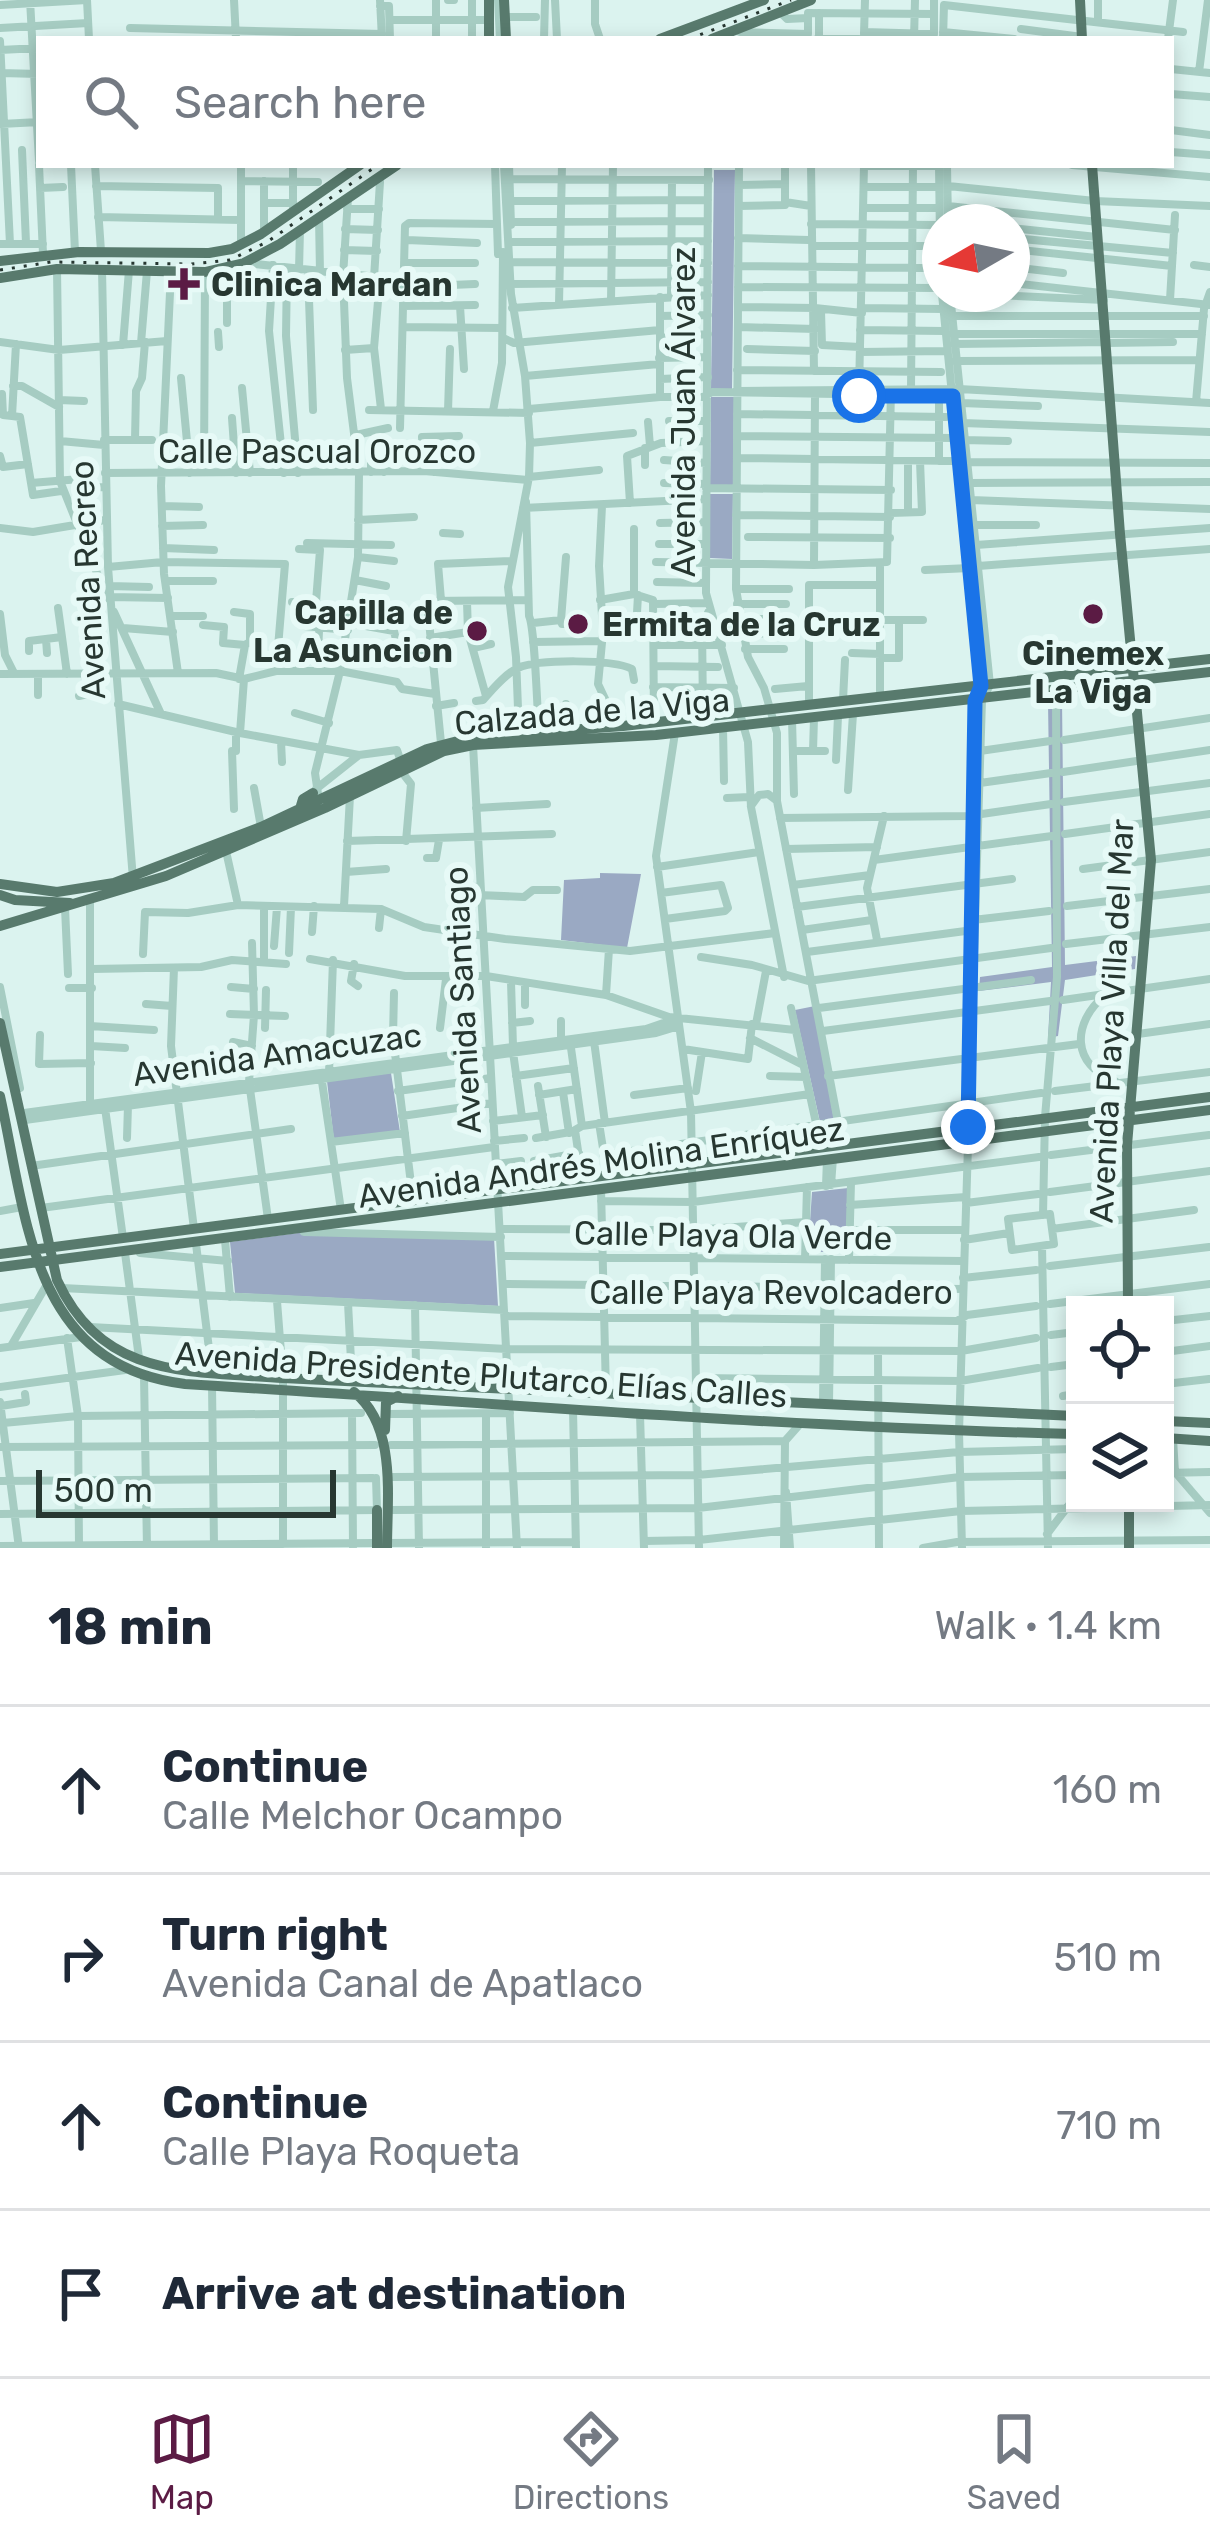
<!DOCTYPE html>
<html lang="en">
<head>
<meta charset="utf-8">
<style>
	body { margin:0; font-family:Rubik,sans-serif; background:#f6f6f7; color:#1f2937 }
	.controls { position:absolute; right:36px; bottom:36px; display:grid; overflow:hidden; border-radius:0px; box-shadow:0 6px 18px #0003 }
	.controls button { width:108px; height:108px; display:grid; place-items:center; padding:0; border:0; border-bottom:3px solid #e0e1e3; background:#fff; color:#1f2937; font:60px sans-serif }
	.compass { position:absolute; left:922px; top:204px; width:108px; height:108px; border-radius:50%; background:#fff; box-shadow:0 6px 18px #0003; rotate:261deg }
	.scale { position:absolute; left:36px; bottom:30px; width:300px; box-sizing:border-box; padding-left:12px; border:6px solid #273731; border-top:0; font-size:33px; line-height:42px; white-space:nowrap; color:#273731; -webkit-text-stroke:9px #e7faf7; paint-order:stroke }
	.stop { position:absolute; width:36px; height:36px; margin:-27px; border:9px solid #1a73e8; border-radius:50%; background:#fff }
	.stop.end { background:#1a73e8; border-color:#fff; box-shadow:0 3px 12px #0008 }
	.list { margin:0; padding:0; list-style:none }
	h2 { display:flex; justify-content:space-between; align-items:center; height:156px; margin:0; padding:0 48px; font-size:51px }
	h2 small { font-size:39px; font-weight:400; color:#747a83 }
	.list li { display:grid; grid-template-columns:78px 1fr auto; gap:36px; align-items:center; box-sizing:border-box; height:168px; padding:0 48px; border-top:3px solid #e0e1e3 }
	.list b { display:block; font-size:45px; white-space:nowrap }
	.list p { margin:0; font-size:39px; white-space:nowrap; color:#747a83 }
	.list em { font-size:39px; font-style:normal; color:#747a83 }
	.icon { flex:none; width:66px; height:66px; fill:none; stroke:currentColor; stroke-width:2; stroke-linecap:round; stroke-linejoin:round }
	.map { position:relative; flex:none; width:1210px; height:1548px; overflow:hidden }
	.search { position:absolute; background:#fff; box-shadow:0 6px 18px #0003; left:36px; right:36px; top:36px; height:132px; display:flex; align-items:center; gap:30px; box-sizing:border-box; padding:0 42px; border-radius:0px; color:#747a83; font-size:45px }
	.sheet { height:828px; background:#fff }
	nav { display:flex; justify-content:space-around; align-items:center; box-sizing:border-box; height:168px; border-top:3px solid #e0e1e3; background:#fff; font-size:33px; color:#747a83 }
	nav a { display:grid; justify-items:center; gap:6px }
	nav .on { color:#5b1b44 }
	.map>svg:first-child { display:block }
	.green { fill:#9aa9c3 }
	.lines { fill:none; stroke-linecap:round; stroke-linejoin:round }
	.minor { stroke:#a6ccc2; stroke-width:8 }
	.major { stroke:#587a6d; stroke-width:10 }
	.rail { stroke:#273731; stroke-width:3; stroke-dasharray:3 9; stroke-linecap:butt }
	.route { stroke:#1a73e8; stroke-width:15 }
	.poi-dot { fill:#5b1b44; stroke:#e7faf7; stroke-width:4.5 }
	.labels { text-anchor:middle; stroke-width:12; stroke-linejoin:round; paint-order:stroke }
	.poi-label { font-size:33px; font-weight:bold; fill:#273731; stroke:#e7faf7; text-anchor:start }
	.street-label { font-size:33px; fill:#273731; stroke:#e7faf7 }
</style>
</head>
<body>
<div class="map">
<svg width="1210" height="1548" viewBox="0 0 1210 1548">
	<rect width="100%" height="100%" fill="#dbf3ef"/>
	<!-- green -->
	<path class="green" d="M714,170h21l-3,220 -21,-1z
		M711,397h23l-1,89h-23z
		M710,494h23l-1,65 -23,-1z
		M1062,700l3,265 71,-9 -1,13 -70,11 -7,56 -10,2 3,-56 -72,9 1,-14 72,-10 -4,-265z
		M600,873l41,1 -14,74 -66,-8 3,-60 36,-2z
		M815,1006l19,114 -14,2 -25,-112z
		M391,1073l9,59 -66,9 -7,-60z
		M848,1188l-1,64h-39l4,-60z
		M298,1233l196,5 4,68 -263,-13 -5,-51z"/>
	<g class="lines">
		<!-- minor -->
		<path class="minor" d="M30,0l9,161
			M234,0l2,39
			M380,0l2,39
			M436,0v39
			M448,0h6
			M472,0v39
			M498,0l2,39
			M555,0l2,39
			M595,0v24l5,15
			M934,0v34
			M0,5l87,-5 2,39
			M944,5l239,27
			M380,6h9l1,33
			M781,13l6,6 21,-1
			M808,13l126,1
			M505,17h31
			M390,20h99
			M1098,22v-22
			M0,28l88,-5
			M130,28l252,6
			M1021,29l61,8
			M740,32l68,2v-21
			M864,32l70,2
			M943,32l71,7
			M864,34l1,-34
			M819,38v-25
			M544,39l1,-39
			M817,39h42
			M914,39l1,-39
			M943,39l1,-34
			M1168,39l5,-39
			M0,41l10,203
			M0,50l39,-2
			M1171,69l39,4
			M1199,72l9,-72
			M1,73l38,1
			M1171,94l39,3
			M1,124l38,-2
			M1171,130l39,5
			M22,150l4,93
			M1171,152l39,3
			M39,165l4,89
			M71,165l4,87
			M95,165l6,86
			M495,165l3,89
			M504,165l7,129 14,82 5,67 -1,34 -21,110 8,70 3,77
			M509,165l2,60
			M708,165l-2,428 42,149 3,65 33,170
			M739,165l-3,424 12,68 16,31 13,45v68l65,342
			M811,165l3,206
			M947,165l1,57
			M1072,165l138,12
			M864,166h75
			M939,166l1,73
			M510,179l199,1
			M241,181l77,1
			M739,185l46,-1
			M96,186l122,2v31
			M948,186l147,15 115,5
			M864,187h75
			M40,188l23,-1
			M510,201l198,-1
			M785,202l26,4
			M264,203h29
			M739,206l46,-1v-40
			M948,206l227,24
			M293,207v-42
			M865,208h74
			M347,209h32
			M98,217l143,3
			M319,217l1,56
			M511,222l197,-1
			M956,222h1
			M811,224l129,1
			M264,228v-47
			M1012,228l85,9
			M345,229l33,1
			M738,238l71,2
			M1012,238l161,15
			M407,240l70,3
			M511,242l197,-1
			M0,244h43
			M241,245v-80
			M814,246h126
			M1012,249l160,17
			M344,250l33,1
			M509,262l199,1
			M246,263l159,17
			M406,263h69
			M273,265l-4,66 15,142
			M1194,265l16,2
			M738,266l202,2
			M1012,267l51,6
			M227,268v55
			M287,268l-1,68 12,137
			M57,269l3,212 47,117
			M102,269l6,298 25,312
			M299,270l1,-40
			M171,271l-10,215 3,88 14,99
			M308,272l5,138
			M374,278l6,-96
			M380,278l-6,70 7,61
			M1012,283l198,22
			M510,284l198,-2
			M404,287l71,-3
			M738,287l202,1
			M942,294l39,392 -6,15 -1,104
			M950,294l40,391 -8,15 -23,732 3,116
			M974,294l130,6
			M671,297l1,-117
			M1170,300l5,-85
			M611,301l2,-136
			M559,304l3,-139
			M403,306l72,-1
			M460,306l4,63
			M738,307l77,1 47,5
			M512,308l196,-13
			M863,308l80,1
			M821,311l1,34 38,2
			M660,316l48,-1
			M952,316h252
			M403,327l99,1
			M738,327l77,2
			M860,330l84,1
			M218,332l1,15
			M953,334h249
			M503,338l11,5 146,-13
			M660,338l48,-4
			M0,342l59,8 108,-9
			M141,343l6,-72
			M1106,343l67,-1
			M16,344l-4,72 8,1 13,78 28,-4
			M954,344l152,-2
			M123,345l6,-75
			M747,349l68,2
			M345,350l29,-2
			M860,352l86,-1
			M659,358l48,-1
			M955,361l243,-1
			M737,370l204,2
			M525,376l134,-12
			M181,378l9,95
			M660,379l48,-2
			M13,386h9l37,21
			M242,388l8,85
			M911,389l2,-224
			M739,391l220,-2 251,14
			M859,391l5,-226
			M2,394l1,21 9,1
			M660,397v-100
			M59,400l25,1
			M1196,402l8,-93 6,-17
			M962,403l76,3
			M529,409l131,-12h43l9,-5 245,4
			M369,410l160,3
			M448,411l2,-62
			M493,411l9,-48 1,-111
			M737,414l209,3
			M232,418l4,55
			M669,421h38
			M648,422l2,24
			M963,423l247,9
			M400,428l5,-202 4,-3 88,1
			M356,435l32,-7
			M737,436l218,2
			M104,440h48
			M135,440l1,-49 6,-13 3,-36
			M963,440l45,1
			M60,441l44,4
			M530,443l103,-10
			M645,448v17
			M382,450l2,22
			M371,454v18
			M0,456l3,11 25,-3
			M432,457l2,15
			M737,458l220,3
			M664,460l42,3
			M939,461v-65
			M964,462l246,1
			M424,471l-2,-34 37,-1
			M204,472l1,-200
			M105,473l319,-2 104,9
			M529,477l70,-7
			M31,483l49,-4v9l25,-1
			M664,483l42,1
			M969,483l241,-1
			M706,488l185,2
			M971,500l239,9
			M526,502l3,114c6,12 8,93 10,116
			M630,503l-3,-47 34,-13 46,-2
			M162,506l37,1
			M602,506l-3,60 4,66 -5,52 8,17 3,26
			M523,508l183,-9
			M908,512v-51
			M890,513l32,-1 -2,-51
			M736,515l154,2
			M358,520l56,-3
			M660,523l46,-1
			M974,525h62
			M162,526l41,-1
			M0,528l33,4 72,-12
			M443,533l17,1
			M748,537l142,1
			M307,543l84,2
			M659,544h46
			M976,545l234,-17
			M163,548l51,2
			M299,549l21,1 -4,52
			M358,557l36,4
			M656,562l158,3 73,-3 4,-171
			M814,565l1,-170
			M978,566l232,-17
			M108,567l55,-5 122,2 -9,107
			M925,570l45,-2
			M355,580l31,6
			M165,581h48
			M657,582l48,1
			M109,586l40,1
			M736,589h53
			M634,594v-65
			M110,597l58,1
			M352,598l26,4
			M441,600l-3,-36 74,-3
			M600,600l34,-6 19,6 1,122
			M292,602h24l4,5 -2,47 -12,-1 -8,17
			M467,602l1,30 18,64
			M654,604l53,-1
			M737,604h49
			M58,608l4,29
			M114,612l47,102
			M234,612l16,2v28l-5,3 -6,34
			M0,614l5,41 9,18
			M170,616h33
			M740,619h46
			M561,620l5,-63
			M880,620h43
			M349,623l45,8 4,17 34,8
			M533,623l28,-3 1,4h12
			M655,624h46
			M203,625l21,2 -1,16 22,2
			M304,626l44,4
			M123,628l50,4
			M636,631l2,-36
			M742,634l43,-1
			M62,637l5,37
			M430,638l38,-6
			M46,639l1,14
			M533,642l69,-1
			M654,645h68
			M473,648l18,-4
			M745,649h39
			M29,651v-10l33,-4
			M852,653l28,1
			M880,658h19v-38
			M654,666l64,1
			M0,674l216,-1 28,6 32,-8h64l57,11 5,7 33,5
			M38,674v21
			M653,687l81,1
			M775,689l33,-3
			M880,695v-130
			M79,696l9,-2 -3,-20
			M843,700l2,-40
			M476,701l7,-1c9,-10 23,-27 35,-32 21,-9 95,-9 114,1l2,11
			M809,703v-118h71
			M118,704l122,29 119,22
			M566,704l2,26
			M436,706l18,-3
			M295,713l34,10
			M703,715l-1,-91 7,-13
			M792,719l2,75
			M723,727l1,54
			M240,733l4,-54
			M675,733l-19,123 35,256 8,436
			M1064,740l146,-22
			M281,742l1,20
			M441,743l-14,-142 101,-1
			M473,745l44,803
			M798,751h27
			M813,751l1,-33
			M980,751l70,-10
			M836,760l2,-44
			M401,771l10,13 -5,57
			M1063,772l147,-22
			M980,783l71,-10
			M254,788l7,39
			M316,789l43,-34 38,-5 4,12
			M848,790l5,-76
			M318,794l-3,-21 25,-102 18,-114 1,-84 -12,-95 -4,-102 5,-78
			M727,798l22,-1
			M1064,802l146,-19
			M751,806l8,-11 9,-1 8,6
			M476,808l71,-4
			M234,809l-2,-58h4v-19
			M780,818l188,-2 83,-12
			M1065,834l145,-20
			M347,841l205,-7
			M786,849l91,-2
			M226,851l12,54
			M427,858h9l3,-18
			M874,860l178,-24
			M657,867l102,-15
			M1083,869l127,-17
			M346,872l40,-3
			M793,885l77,-10
			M456,886l22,1
			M661,893l60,-8 7,23 -3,3 -60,8
			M479,895l45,2 9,-7h24
			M344,906l6,-110
			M1067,906l143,-17
			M797,907l215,-28
			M65,908l3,66
			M973,920l76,-9
			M379,928l2,-19
			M802,930l70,-10
			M312,932l2,-26
			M877,940l-10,-52 17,-72
			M252,943l2,72 -5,67 19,137
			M1066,944l144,-17
			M274,946l3,-39
			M807,952l166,-22
			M289,953l2,-46
			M143,954l2,-42 43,1 50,-8 143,4 43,18 81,12 125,12 145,-18
			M701,957l51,8 56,16 243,-33
			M310,959l95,17h81l120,19 63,22 126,13
			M264,961v-54
			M354,964l-3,17 7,5
			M174,968l-3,78 23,183
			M92,969l109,-2 31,-7 54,4
			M511,982l2,64
			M0,987l20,101
			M231,987l23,2
			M69,988h23
			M394,993l-1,44 20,163
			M606,995l3,-46
			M1104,996c-32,27 -33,69 11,85
			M1063,1000l147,-21
			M146,1004l26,2
			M525,1005v-20
			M791,1008l30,138
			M819,1008l212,-28
			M230,1014l55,2
			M512,1023l18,-2
			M756,1024l10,-53
			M90,1026l64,4
			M265,1028l1,-38
			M440,1028l6,-49
			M823,1031l227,-30
			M1138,1034l72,-10
			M40,1035l-1,29 52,-1
			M364,1035l29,2
			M750,1038l51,26
			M561,1040v-19
			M570,1041l12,85 -7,4 7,48
			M594,1041l11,82
			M233,1042l19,4
			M91,1046l34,2
			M683,1049l65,10 4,-35
			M513,1052l9,65
			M329,1073l4,-113
			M321,1075l20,135
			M516,1076l58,-8
			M770,1076l36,1
			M828,1076l251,-32
			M538,1086l8,51
			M398,1091l93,-13
			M696,1091l6,-39
			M1055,1091l155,-19
			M563,1092l6,41
			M539,1095l38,-6
			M634,1095l54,-7
			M90,1103v-202
			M105,1108l18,130
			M24,1113l622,-84 32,-11
			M402,1116l90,-13
			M25,1120l631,-87 23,-7
			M493,1121l50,-6
			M599,1123l6,38
			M582,1126l228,-32
			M127,1138l1,-33
			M536,1138l34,-6
			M494,1141l30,-3
			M331,1142l74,-9
			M603,1155l438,-62
			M1051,1155l158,-20
			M534,1161l45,-8
			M496,1164l25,-3
			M31,1166l260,-37
			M831,1185l2,-27
			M826,1186l1,-27
			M601,1189l5,203
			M1050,1192l160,-21
			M601,1201l92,1 346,-45
			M966,1203l72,-9
			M850,1205l116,-8
			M41,1208l453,-61
			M0,1211l22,-4
			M1050,1214l4,30 -42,6 -4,-31z
			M1043,1215l2,-98 12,-140 -1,-285
			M500,1229l193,1 113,-8
			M1052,1229l142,-19
			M850,1230h114
			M304,1232l197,5
			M225,1240l5,57
			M964,1240l45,-7
			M196,1244l16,129
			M1042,1246l6,302
			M125,1253l14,105
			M140,1253l88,8
			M502,1256l461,5
			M805,1259l2,-72
			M849,1260l2,-78
			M1050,1266l159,-19
			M963,1278l73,-8
			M503,1284l460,5
			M62,1288l442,22
			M277,1301l6,77v166
			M348,1303l4,77
			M1050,1304l160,-20
			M415,1305l4,243
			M0,1308l34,-5
			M505,1316l452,5 10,-6 69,-9
			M1165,1321l45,-5
			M90,1327l417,22 454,2 75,-13
			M1051,1335l24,-3
			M67,1338l11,78 1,131
			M11,1346l35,-60
			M0,1348l81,-11
			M878,1352l1,196
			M1165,1352l45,-6
			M1051,1367l24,-3
			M144,1376l3,172
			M696,1378l264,3 78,-13
			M1165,1384l44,-5
			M212,1385l2,161
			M0,1387l125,-17
			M1063,1396l12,-2
			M0,1402l19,146
			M823,1404l2,-145
			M829,1404l2,-145
			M1,1406l25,-4 -1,-8
			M573,1410l3,138
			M352,1413l1,134
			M385,1414l125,-1
			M486,1414v133
			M640,1414l4,134
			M3,1423l75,-7 283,-3
			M1173,1439l2,33 35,41
			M391,1445l394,-4
			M0,1447l375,-2
			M1165,1473l45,-1
			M392,1477l305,-2 262,-23 116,-3
			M0,1481l373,-3
			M786,1492l4,56
			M391,1510l307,-2 262,-31 115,-2
			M0,1514l377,-4 -1,-32
			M1047,1534l28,-37
			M644,1541l55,-1 262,-29 249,-6
			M387,1543l189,-1
			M0,1546l373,-3
			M784,1548l1,-107 15,-17
			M923,1548l34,-6 253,-2"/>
		<!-- major -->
		<path class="major" d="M489,0v39
			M504,0l2,39
			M1080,0l2,39
			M660,39l104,-39
			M712,39l99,-39
			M1092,165l28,369 31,326 -24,285 1,160
			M0,261l79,-9 130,1 23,-4 29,-15 99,-69
			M0,278l57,-9 148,3 39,-9 36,-19 117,-79
			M300,809l3,-10 10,-6
			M0,884l57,8 57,-9 147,-56 166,-78 46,-12 150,-11 587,-67
			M0,895l15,5 55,3
			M0,926l166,-50 159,-68 119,-57 29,-6 183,-10 554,-63
			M0,1023l57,257c46,100 133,91 226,98l792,38
			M0,1096c27,122 31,269 185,288 297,18 593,43 890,50
			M0,1254l1210,-157
			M0,1267l1210,-157
			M354,1392c43,34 33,105 33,156
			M1165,1421l45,2
			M385,1430l1,-28 12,-6
			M1165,1438l45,3
			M1129,1503v45
			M377,1510v38"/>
		<!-- rail -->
		<path class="rail" d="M689,39l102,-39
			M0,270l51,-8 140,2 39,-4 37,-18 111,-77"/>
	</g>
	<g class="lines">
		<!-- route -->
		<path class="route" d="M859,396h94l28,290 -6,15 -7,426"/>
	</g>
	<!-- markers -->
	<g class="poi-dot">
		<path d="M178 266h12v12h12v12h-12v12h-12v-12h-12v-12h12z"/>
		<circle cx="1093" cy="614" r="12"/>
		<circle cx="578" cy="624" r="12"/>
		<circle cx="477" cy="631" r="12"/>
	</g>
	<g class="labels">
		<!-- poi labels -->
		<g class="poi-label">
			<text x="211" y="296">Clinica Mardan</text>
			<text x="453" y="624" text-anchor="end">Capilla de<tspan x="453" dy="38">La Asuncion</tspan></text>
			<text x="602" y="636">Ermita de la Cruz</text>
			<text x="1093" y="665" text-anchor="middle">Cinemex<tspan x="1093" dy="38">La Viga</tspan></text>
		</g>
		<!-- street labels -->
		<g class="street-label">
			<text transform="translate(683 412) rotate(-90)" y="12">Avenida Juan Álvarez</text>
			<text x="317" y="463">Calle Pascual Orozco</text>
			<text transform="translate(87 580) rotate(-93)" y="12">Avenida Recreo</text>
			<text transform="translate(592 711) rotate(-5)" y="12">Calzada de la Viga</text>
			<text transform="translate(462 1000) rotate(-93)" y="12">Avenida Santiago</text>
			<text transform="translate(1111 1021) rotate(-87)" y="12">Avenida Playa Villa del Mar</text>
			<text transform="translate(277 1054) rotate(-8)" y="12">Avenida Amacuzac</text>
			<text transform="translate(601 1162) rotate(-8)" y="12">Avenida Andrés Molina Enríquez</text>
			<text transform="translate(733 1235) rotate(1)" y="12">Calle Playa Ola Verde</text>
			<text x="771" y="1304">Calle Playa Revolcadero</text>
			<text transform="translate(481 1374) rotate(4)" y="12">Avenida Presidente Plutarco Elías Calles</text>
		</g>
	</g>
</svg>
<div class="controls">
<button><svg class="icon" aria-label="locate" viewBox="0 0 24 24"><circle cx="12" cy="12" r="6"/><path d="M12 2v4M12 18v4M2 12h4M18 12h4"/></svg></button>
<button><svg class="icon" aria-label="layers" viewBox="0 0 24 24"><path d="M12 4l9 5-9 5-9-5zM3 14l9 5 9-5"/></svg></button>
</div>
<svg class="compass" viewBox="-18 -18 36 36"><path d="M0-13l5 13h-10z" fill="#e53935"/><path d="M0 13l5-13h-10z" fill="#747a83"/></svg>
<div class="scale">500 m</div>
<div class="stop" style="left:859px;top:396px"></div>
<div class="stop end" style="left:968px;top:1127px"></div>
<div class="search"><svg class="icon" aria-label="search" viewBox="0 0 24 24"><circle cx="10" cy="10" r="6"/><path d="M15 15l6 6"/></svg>Search here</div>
</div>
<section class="sheet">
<h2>18 min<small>Walk · 1.4 km</small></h2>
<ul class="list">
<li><svg class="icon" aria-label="ahead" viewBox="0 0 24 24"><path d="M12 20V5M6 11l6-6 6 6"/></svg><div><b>Continue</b><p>Calle Melchor Ocampo</p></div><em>160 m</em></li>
<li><svg class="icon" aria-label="right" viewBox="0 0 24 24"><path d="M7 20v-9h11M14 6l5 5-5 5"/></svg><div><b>Turn right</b><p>Avenida Canal de Apatlaco</p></div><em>510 m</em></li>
<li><svg class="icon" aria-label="ahead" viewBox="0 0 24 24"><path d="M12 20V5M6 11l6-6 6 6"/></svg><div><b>Continue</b><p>Calle Playa Roqueta</p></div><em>710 m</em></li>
<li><svg class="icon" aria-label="arrive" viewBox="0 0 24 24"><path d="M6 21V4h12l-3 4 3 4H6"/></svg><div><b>Arrive at destination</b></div></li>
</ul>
</section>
<nav>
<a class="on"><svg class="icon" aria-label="map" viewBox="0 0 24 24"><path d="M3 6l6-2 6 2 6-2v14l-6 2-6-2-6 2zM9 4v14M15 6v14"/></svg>Map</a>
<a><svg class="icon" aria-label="directions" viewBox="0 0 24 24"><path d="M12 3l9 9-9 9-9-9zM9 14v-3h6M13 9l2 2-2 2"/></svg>Directions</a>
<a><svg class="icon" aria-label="saved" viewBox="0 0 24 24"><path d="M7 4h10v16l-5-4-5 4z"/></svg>Saved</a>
</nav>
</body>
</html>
